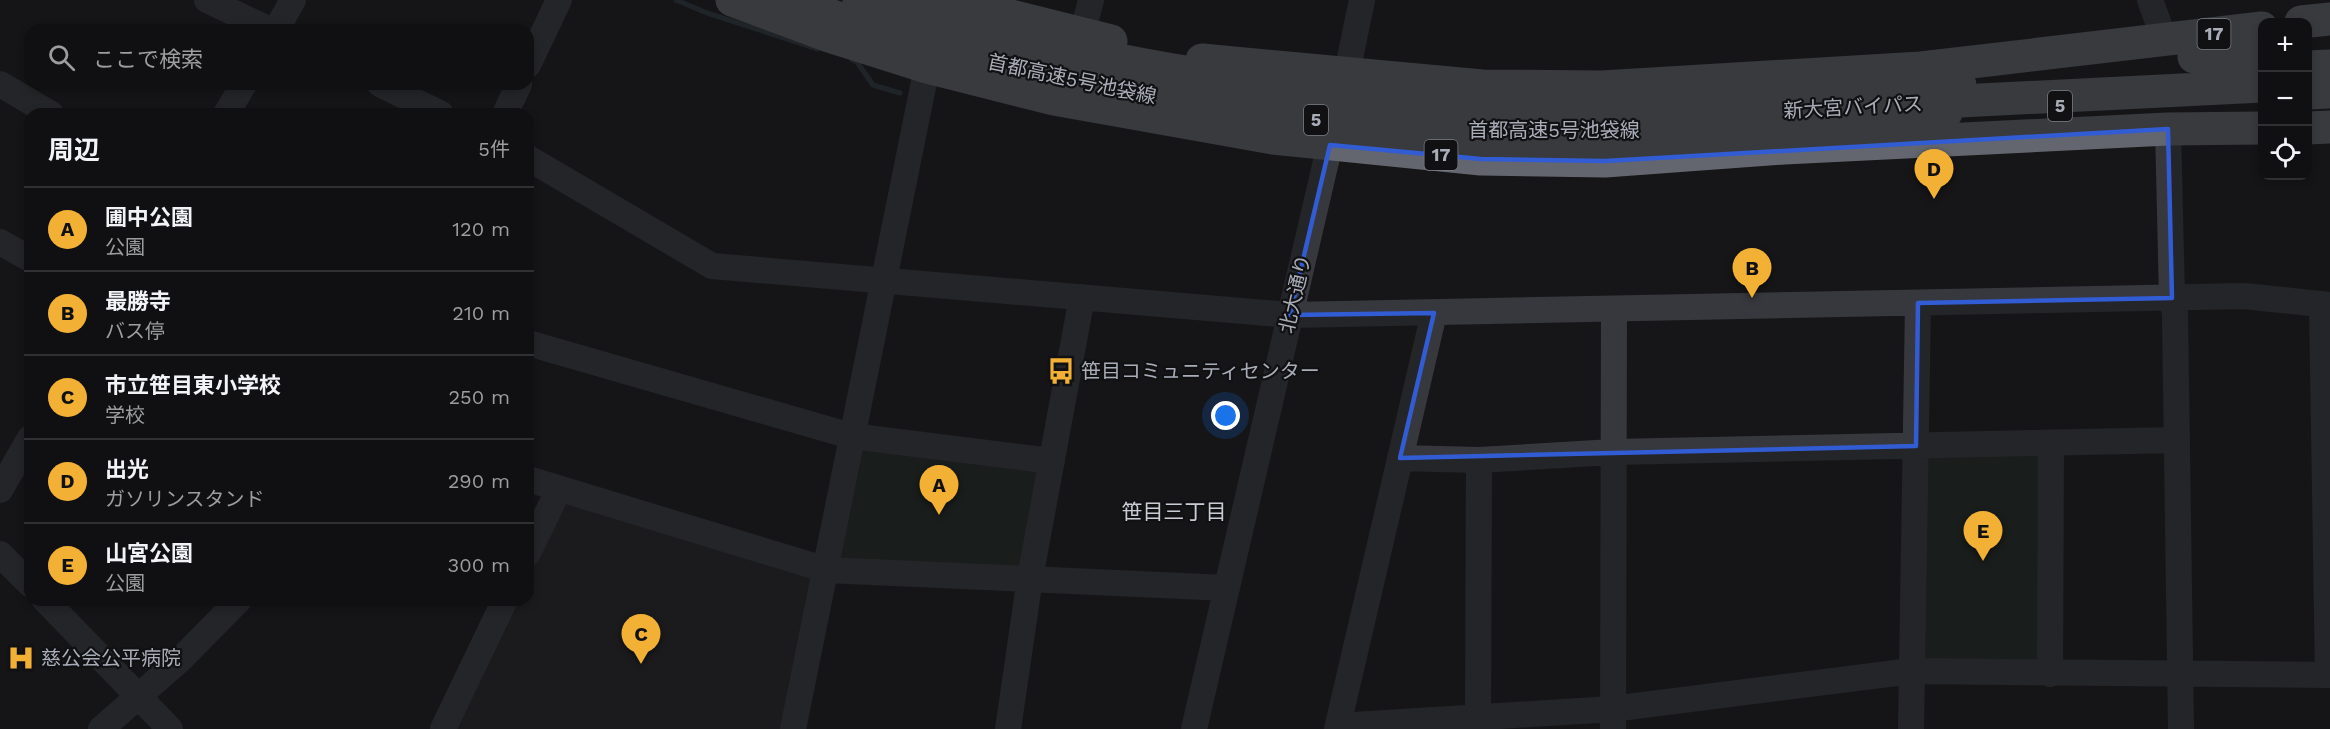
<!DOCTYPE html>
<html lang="ja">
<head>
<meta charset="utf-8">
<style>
	body { margin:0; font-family:"Work Sans","Noto Sans JP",sans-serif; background:#1e1e20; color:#f1f3f6 }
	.controls { position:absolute; right:18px; top:18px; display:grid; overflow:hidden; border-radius:12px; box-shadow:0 3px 9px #0003 }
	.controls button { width:54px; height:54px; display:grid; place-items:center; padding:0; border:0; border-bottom:2px solid #303032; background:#101012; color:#f1f3f6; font:30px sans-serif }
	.you { position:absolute; left:1226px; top:416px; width:21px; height:21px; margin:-15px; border:4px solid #fff; border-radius:50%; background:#1a73e8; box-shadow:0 0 0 9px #1a73e833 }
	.badge { display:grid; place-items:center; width:39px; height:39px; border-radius:50%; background:#f2b134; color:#111; font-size:20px; font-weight:700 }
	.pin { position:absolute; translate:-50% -50px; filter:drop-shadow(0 2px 3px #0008) }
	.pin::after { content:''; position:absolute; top:32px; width:21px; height:18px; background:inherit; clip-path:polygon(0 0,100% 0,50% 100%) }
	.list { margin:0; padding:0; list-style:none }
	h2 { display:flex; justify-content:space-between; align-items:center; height:78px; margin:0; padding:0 24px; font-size:26px }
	h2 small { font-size:20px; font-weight:400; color:#9c9d9f }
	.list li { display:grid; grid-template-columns:39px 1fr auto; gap:18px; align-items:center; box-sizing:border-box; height:84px; padding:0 24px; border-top:2px solid #303032 }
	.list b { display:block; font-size:22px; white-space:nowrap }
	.list p { margin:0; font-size:20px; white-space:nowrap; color:#9c9d9f }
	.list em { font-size:20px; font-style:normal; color:#9c9d9f }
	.icon { flex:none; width:33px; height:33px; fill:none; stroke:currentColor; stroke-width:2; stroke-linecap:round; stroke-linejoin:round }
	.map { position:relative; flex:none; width:2330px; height:729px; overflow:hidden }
	.search { position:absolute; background:#101012; box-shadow:0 3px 9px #0003; left:24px; top:24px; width:510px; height:66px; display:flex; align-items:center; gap:15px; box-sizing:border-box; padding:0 21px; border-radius:18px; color:#9c9d9f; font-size:22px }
	.panel { position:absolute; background:#101012; box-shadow:0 3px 9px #0003; left:24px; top:108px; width:510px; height:498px; border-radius:18px }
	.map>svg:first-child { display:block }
	.built { fill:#222225 }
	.green { fill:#1e261f }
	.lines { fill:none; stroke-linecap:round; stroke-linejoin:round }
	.stream { stroke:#2c353c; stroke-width:5 }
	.minor { stroke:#37383d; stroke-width:26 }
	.highway { stroke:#63666e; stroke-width:33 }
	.highway-bridge { stroke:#63666e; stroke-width:33 }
	.marked { fill:none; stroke:#325cd3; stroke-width:4.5; stroke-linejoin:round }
	.labels { text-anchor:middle; stroke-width:4.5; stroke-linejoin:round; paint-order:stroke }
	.shield { fill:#111113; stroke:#7b7e86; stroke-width:1.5 }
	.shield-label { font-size:18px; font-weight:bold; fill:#a8adb8 }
	.street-label { font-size:20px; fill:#a8adb8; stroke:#111113 }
	.poi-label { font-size:20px; fill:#a8adb8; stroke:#111113; text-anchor:start }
	.neighbourhood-label { font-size:21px; fill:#c9ccd4; stroke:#111113 }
</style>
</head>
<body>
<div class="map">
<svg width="2330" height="729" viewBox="0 0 2330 729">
	<rect width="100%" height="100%" fill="#161618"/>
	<!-- built -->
	<path class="built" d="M573,500l240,77 -28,152h-332l63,-129h12v-24l35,-71z"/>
	<!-- green -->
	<path class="green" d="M855,447l186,25 -17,94 -8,7 -178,-15z
		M2035,452l8,5 -3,208 -114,-2 -6,-5 8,-204z"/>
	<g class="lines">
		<!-- stream -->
		<path class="stream" d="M676,0l31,13 111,36
			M852,60l5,2 16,23 27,8"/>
		<!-- minor -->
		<path class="minor" d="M207,0l63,30
			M2150,0l15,41
			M276,30l17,-30
			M1082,35l9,-35
			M528,65l31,-65
			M0,84l51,30
			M380,84l61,30
			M1343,92l19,-92
			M226,114l18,-30
			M505,114l14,-30
			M2168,129l4,169 3,16 6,415
			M528,158l184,108 578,49 954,-19 86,9
			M0,242l30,17
			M2322,304l6,371
			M528,343l323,93 201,25
			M1400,458l79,2 134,-8 564,-12
			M528,479l299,91 400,18
			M0,490l30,-52
			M528,553l31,-64
			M0,554l30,30
			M45,600l125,129
			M2050,674l1,-231
			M1478,717l1,-257
			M1338,726l274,-17 300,-38 418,4
			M101,729l80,-70 58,-59
			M443,729l62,-129
			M793,729l134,-662
			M1008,729l22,-151 52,-281
			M1194,729l140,-602
			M1337,729l97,-416
			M1613,729l1,-420
			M1911,729l7,-426"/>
		<!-- highway -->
		<path class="highway" d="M732,0l97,36 98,31 127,32 219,39 208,21 124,2 179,-13 384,-19 94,-1
			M859,0l55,19
			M947,0l164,41
			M2301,22l29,-3
			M2194,57l68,-4
			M1202,60l280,26 120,1 319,-19 341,-40
			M2308,67l22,-1
			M2308,93l22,-1
			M1920,103l342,-17
			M1858,117l88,-4
			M2308,128l22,-1"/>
		<!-- highway-bridge -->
		<path class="highway-bridge" d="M789,0c245,94 539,139 802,133 89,-2 178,-11 267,-16
			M887,0c226,73 465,104 703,104 42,0 84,-4 125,-6 82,-5 164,-9 245,-13"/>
	</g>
	<!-- marked area -->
	<path d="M0 0H2330V729H0ZM2168,129l4,169 -254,5 -2,143 -516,12 34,-145 -144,2 40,-170 151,14 124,2z" fill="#161618" fill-opacity=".55" fill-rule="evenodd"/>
	<path class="marked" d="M2168,129l4,169 -254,5 -2,143 -516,12 34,-145 -144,2 40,-170 151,14 124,2z"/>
	<!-- icons -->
	<defs>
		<symbol id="bus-bare" viewBox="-9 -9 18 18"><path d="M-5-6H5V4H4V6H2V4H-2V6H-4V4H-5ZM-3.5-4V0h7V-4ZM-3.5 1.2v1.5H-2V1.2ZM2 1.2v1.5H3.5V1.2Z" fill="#f2b134" stroke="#111113" stroke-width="2.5" paint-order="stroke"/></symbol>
		<symbol id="hospital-bare" viewBox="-9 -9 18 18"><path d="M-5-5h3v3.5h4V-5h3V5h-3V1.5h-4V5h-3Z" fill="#f2b134" stroke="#111113" stroke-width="2.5" paint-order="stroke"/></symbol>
	</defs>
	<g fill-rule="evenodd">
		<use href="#bus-bare" x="1042" y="352" width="38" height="38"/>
		<use href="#hospital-bare" x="2" y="639" width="38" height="38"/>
	</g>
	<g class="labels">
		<!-- shield labels -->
		<g class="shield">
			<rect x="2197.5" y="19" width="33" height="30" rx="4.5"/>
			<rect x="2048" y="91" width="24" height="30" rx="4.5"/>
			<rect x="1304" y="105" width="24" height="30" rx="4.5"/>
			<rect x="1424.5" y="140" width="33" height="30" rx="4.5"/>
		</g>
		<g class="shield-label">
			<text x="2214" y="40">17</text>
			<text x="2060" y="112">5</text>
			<text x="1316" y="126">5</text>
			<text x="1441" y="161">17</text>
		</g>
		<!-- street labels -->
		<g class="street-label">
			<text transform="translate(1072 79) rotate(12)" y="7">首都高速5号池袋線</text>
			<text transform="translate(1853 107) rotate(-3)" y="7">新大宮バイパス</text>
			<text x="1554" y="137">首都高速5号池袋線</text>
			<text transform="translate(1295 294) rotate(-77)" y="7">北大通り</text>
		</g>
		<!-- poi labels -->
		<g class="poi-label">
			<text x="1081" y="378">笹目コミュニティセンター</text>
			<text x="41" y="665">慈公会公平病院</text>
		</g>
		<!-- neighbourhood labels -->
		<g class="neighbourhood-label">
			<text x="1174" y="519">笹目三丁目</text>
		</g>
	</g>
</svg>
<div class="controls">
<button>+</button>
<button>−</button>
<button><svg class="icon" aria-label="locate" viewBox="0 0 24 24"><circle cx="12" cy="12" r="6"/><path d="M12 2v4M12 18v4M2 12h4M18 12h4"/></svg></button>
</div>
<div class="you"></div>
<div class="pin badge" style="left:939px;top:515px">A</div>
<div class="pin badge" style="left:1752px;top:298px">B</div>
<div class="pin badge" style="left:641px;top:664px">C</div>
<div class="pin badge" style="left:1934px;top:199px">D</div>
<div class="pin badge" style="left:1983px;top:561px">E</div>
<div class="search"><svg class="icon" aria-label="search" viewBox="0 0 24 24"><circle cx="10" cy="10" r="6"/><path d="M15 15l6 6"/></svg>ここで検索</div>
<section class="panel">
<h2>周辺<small>5件</small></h2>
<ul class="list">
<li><span class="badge">A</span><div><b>圃中公園</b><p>公園</p></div><em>120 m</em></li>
<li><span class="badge">B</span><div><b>最勝寺</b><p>バス停</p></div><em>210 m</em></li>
<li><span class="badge">C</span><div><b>市立笹目東小学校</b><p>学校</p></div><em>250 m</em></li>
<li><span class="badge">D</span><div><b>出光</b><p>ガソリンスタンド</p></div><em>290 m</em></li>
<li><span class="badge">E</span><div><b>山宮公園</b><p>公園</p></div><em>300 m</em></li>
</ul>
</section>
</div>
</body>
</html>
